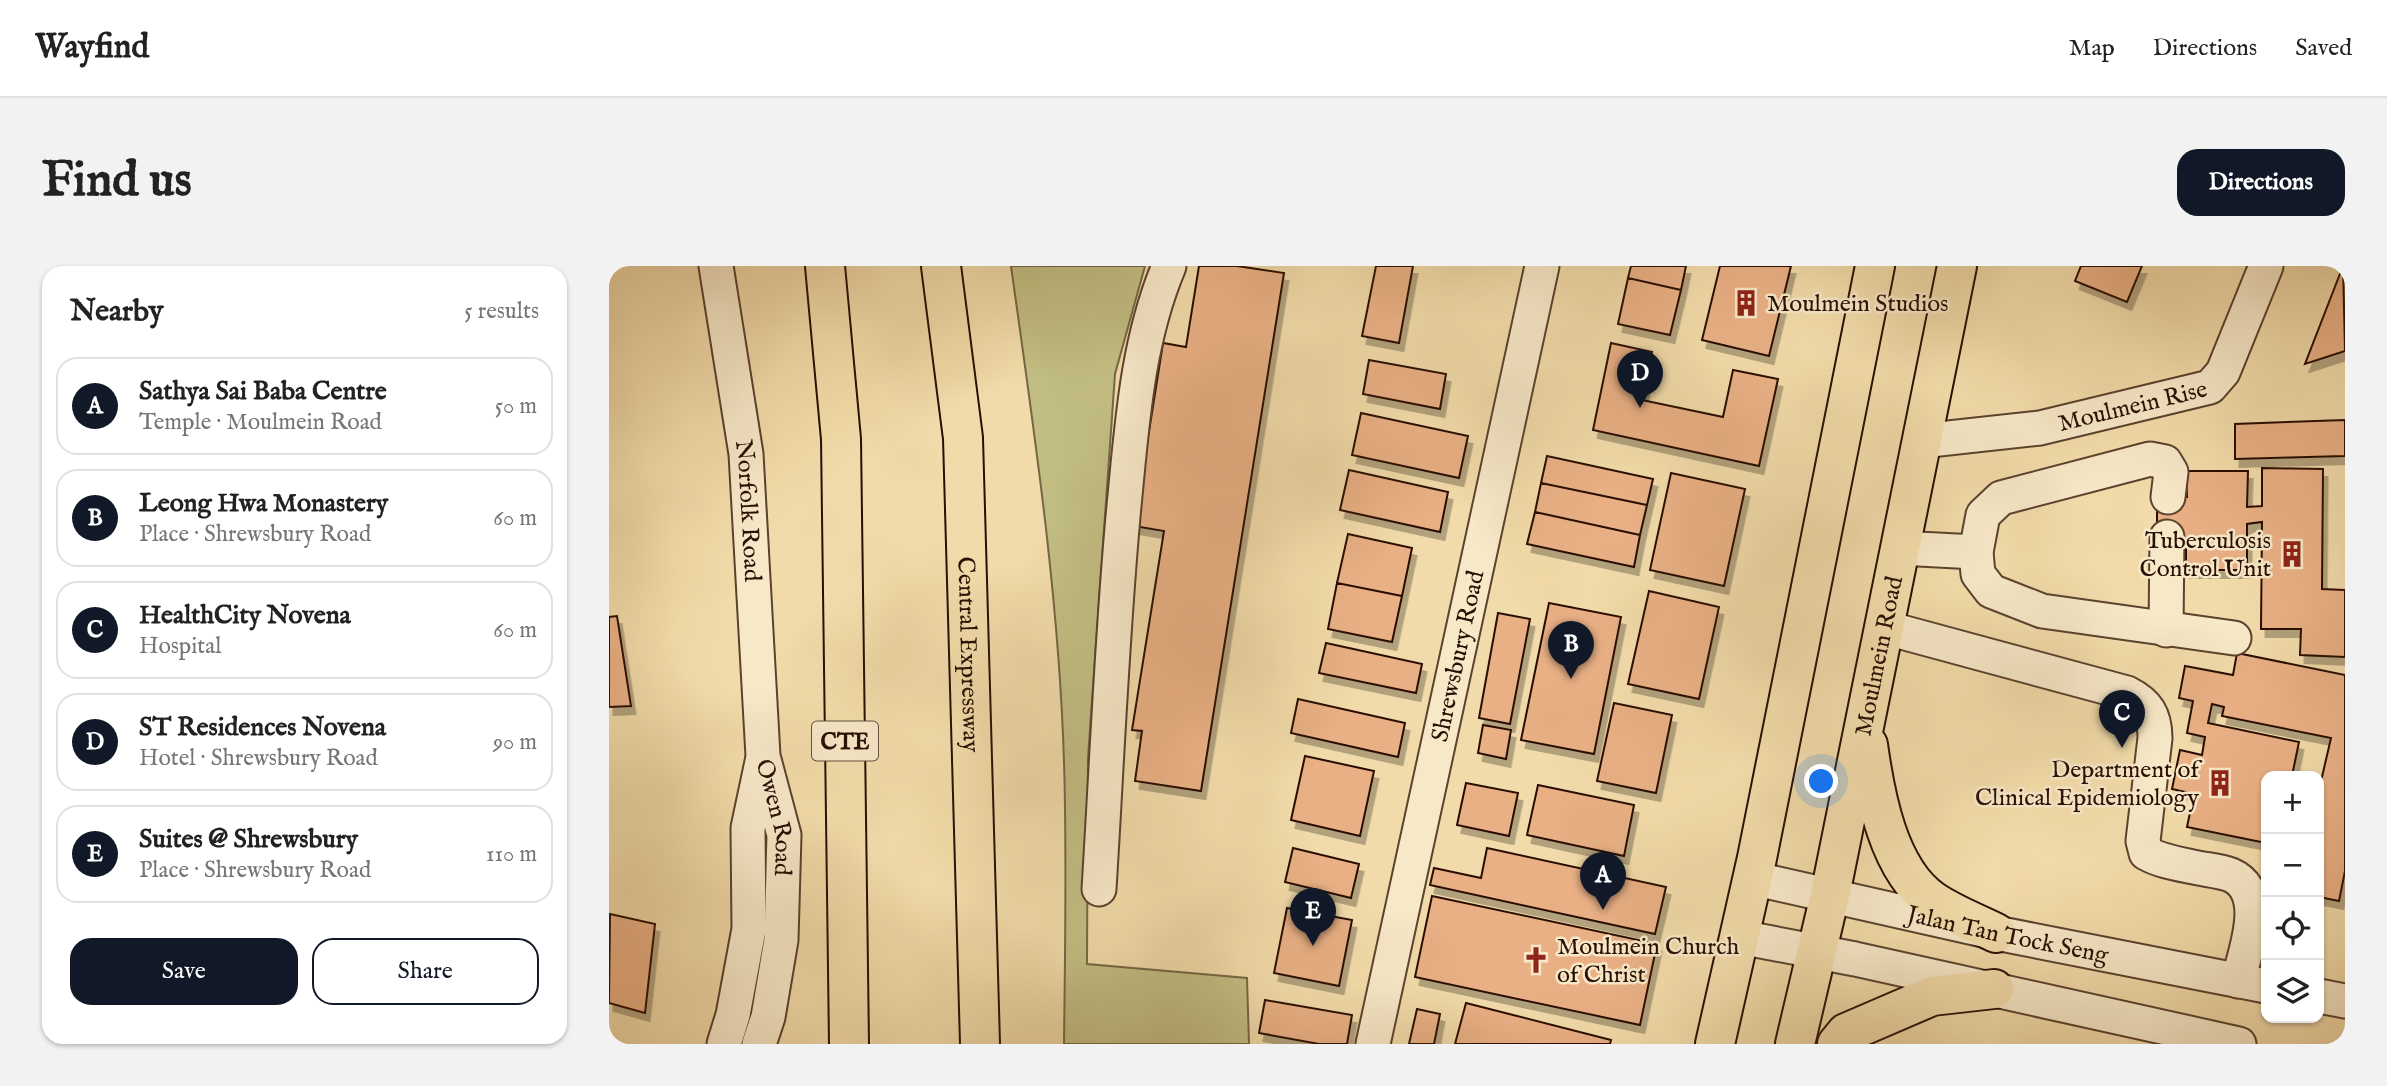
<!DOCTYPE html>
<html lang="en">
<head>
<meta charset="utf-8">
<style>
	body { margin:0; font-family:"IM FELL English",serif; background:#f2f2f2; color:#222 }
	.controls { position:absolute; right:21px; bottom:21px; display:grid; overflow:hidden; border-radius:14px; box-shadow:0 2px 5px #0004 }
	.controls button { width:63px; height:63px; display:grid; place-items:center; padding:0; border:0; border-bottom:2px solid #e0e0e0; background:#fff; color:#222; font:35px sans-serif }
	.you { position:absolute; left:1213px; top:516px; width:24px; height:24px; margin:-18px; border:5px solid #fff; border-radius:50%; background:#1a73e8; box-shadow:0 0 0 10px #1a73e833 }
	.badge { display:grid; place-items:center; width:46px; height:46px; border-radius:50%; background:#111827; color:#fff; font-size:23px; font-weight:700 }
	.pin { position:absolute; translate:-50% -58px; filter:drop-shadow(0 2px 4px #0008) }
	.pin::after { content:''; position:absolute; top:37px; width:24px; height:21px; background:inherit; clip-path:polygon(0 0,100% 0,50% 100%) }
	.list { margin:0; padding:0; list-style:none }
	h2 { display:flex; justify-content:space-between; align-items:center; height:91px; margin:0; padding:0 28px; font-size:30px }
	h2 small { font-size:23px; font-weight:400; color:#767676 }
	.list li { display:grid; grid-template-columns:46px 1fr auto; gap:21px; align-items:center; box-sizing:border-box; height:98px; margin:0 14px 14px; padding:0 14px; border:2px solid #e0e0e0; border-radius:21px }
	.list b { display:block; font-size:26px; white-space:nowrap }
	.list p { margin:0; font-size:23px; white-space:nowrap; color:#767676 }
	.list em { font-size:23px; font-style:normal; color:#767676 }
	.actions { display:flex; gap:14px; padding:21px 28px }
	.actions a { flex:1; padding:16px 0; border:2px solid #111827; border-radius:21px; text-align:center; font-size:24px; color:#111827 }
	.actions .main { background:#111827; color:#fff }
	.icon { flex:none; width:38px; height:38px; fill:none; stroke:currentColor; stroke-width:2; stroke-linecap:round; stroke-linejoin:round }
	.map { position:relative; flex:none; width:1736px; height:778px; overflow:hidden; border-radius:21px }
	header { display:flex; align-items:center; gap:42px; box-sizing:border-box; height:98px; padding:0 35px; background:#fff; border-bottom:2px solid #e0e0e0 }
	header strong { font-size:33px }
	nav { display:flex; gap:38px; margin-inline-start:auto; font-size:24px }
	.intro { display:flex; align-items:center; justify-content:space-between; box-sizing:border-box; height:168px; padding:0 42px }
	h1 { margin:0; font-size:49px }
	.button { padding:18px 32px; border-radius:21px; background:#111827; color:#fff; font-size:24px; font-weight:700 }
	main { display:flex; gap:42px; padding:0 42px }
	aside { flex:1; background:#fff; border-radius:21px; box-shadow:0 2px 5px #0004 }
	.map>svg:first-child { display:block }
	.green { fill:#c2be83; stroke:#766644; stroke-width:2 }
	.building { fill:#e9b085; stroke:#290f04; stroke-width:2; filter:url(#shadow) }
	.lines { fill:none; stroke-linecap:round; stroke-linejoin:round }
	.minor-casing { stroke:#5b422e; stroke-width:37 }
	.major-casing { stroke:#290f04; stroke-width:42 }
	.highway-casing { stroke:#290f04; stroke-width:42 }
	.minor { stroke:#f7e8c8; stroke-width:33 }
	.major { stroke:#f2dbaa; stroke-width:38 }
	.highway { stroke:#f2dbaa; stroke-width:38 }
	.labels { text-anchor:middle; stroke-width:5; stroke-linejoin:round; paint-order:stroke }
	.shield { fill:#f7e8c8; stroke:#67503f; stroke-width:2 }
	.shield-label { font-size:23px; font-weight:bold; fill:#290f04 }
	.poi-label { font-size:24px; fill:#290f04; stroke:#f7e8c8; text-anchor:start }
	.street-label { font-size:24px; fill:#290f04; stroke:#f7e8c8 }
</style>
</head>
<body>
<header>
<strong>Wayfind</strong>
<nav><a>Map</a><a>Directions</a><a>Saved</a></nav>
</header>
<div class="intro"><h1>Find us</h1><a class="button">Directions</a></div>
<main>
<aside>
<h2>Nearby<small>5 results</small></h2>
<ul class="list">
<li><span class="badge">A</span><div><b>Sathya Sai Baba Centre</b><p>Temple · Moulmein Road</p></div><em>50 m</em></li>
<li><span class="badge">B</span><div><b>Leong Hwa Monastery</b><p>Place · Shrewsbury Road</p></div><em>60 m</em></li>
<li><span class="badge">C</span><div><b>HealthCity Novena</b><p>Hospital</p></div><em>60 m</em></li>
<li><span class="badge">D</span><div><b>ST Residences Novena</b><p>Hotel · Shrewsbury Road</p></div><em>90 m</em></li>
<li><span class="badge">E</span><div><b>Suites @ Shrewsbury</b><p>Place · Shrewsbury Road</p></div><em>110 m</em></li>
</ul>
<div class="actions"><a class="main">Save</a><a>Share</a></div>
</aside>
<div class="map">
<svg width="1736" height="778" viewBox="0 0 1736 778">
	<defs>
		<filter id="shadow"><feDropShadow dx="4.5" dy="8" stdDeviation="0" flood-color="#0004"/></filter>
	</defs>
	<rect width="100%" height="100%" fill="#f2dbaa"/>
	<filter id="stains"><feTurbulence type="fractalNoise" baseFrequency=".00286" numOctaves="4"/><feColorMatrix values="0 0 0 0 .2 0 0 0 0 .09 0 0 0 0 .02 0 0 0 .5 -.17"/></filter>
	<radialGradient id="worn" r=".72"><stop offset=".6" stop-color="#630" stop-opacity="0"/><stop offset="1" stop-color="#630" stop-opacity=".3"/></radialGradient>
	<!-- green -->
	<path class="green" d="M402,0h134l-30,108 -27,384 -1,206 160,14 2,66h-185c1,-94 3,-188 0,-282 -5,-166 -30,-331 -53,-496z"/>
	<!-- building -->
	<path class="building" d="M590,0h38l47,7 -83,518 -66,-10 7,-50 -10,-1 32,-199 -30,-5 29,-183 23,4z
		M767,0h37l-14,77 -37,-7z
		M1022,0h55l-5,24 -53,-12z
		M1111,0h71l-22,90 -67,-16z
		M1472,0h61l-15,36 -52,-21z
		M1734,0l2,85 -40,13z
		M1019,12l53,12 -11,45 -52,-11z
		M1002,77l41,9 -10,48 81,17 10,-47 45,9 -19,87 -166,-36z
		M760,94l77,14 -6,35 -77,-15z
		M752,147l107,23 -9,42 -107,-23z
		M1736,154v36l-110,3v-35z
		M938,190l106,23 -6,26 -106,-22z
		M1653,202l61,1 -1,120 23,1v67l-45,-2 1,-26h-40l1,-107 -15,2v46h-61v-32l-29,-1v-40h30l-1,-26h62l-1,36 15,-1z
		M740,204l99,22 -8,40 -100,-22z
		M1062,207l74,16 -21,97 -74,-16z
		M932,217l106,22 -7,30 -105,-23z
		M926,246l105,23 -6,32 -107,-23z
		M739,268l64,14 -10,48 -65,-13z
		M728,317l65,13 -10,46 -64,-13z
		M1040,325l70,16 -20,92 -71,-15z
		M940,337l72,14 -27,137 -73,-14z
		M889,347l32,6 -20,105 -31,-6z
		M8,350l14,90 -22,1v-90z
		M717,377l96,21 -6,29 -97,-20z
		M1628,387l108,22v196l-6,30 -20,-4v-107l12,-52 -109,-22 2,-9 -12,-3 -4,19 91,19 -7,34h-26v67l-79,-16 7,-33 -22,-5 8,-39 22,5 3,-18 -18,-4 6,-32 -14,-3 6,-32 48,9z
		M689,433l107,24 -7,34 -107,-24z
		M1005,437l58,12 -16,78 -59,-12z
		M874,459l28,5 -5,29 -28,-6z
		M696,490l69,15 -14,65 -69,-16z
		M857,517l52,10 -9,43 -52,-11z
		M929,519l96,20 -10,51 -97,-21z
		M684,582l66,16 -8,34 -66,-16z
		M878,582l179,39 -11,47 -225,-49 4,-17 47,10z
		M823,630l225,48 -17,81 -225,-48z
		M678,642l65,12 -13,66 -65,-13z
		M1,648l45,10 -10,89 -36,-10z
		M656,734l87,15 -5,29h-28l-60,-11z
		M857,737l145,37 -1,4h-155z
		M808,743l23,5 -6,30h-25z"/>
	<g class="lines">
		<defs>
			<g id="minor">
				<path id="s1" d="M107,0l30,188 17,302 21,79 -3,105 -13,77 -9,27"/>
				<path id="s2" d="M1312,175l119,-13 170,-41 13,-15 43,-106"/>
				<path d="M1559,231l3,-25 -6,-10 -15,-3 -149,39 -18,17 -7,37 2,22 13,17 51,20 192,27"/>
				<path d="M1290,282l77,4"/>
				<path d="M1274,361l244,66c20,10 28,22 28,45l-12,103 3,12c16,9 34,11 52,15 10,2 23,3 33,7 38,17 14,77 7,106"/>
				<path d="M1557,364l1,-93"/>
				<path id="s3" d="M1143,612l244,55 270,53"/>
				<path d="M490,623c8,-128 13,-256 25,-383 8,-81 13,-164 45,-240"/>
				<path d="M1131,671l115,22 384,85"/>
				<path d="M1710,730l26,5"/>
				<path d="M115,778l9,-29 16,-86 -1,-101 14,-66"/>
				<path id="s4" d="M764,778l169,-778"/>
			</g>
			<g id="major">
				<path d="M1259,479c7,50 20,125 65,156 19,13 43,22 63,32"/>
				<path d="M1106,778l42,-186 118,-592"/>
				<path id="s5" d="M1186,778l35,-149 127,-629"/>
				<path d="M1228,778l9,-11 86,-37 62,-7"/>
			</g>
			<g id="highway">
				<path d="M216,0l16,173 8,605"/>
				<path id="s6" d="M332,0l22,172 17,606"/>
			</g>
		</defs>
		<!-- minor casing -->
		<use href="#minor" class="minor-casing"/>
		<!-- major casing -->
		<use href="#major" class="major-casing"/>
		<!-- highway casing -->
		<use href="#highway" class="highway-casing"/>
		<!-- minor -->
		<use href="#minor" class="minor"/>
		<!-- major -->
		<use href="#major" class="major"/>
		<!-- highway -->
		<use href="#highway" class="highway"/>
	</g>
	<!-- icons -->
	<defs>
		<symbol id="building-bare" viewBox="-9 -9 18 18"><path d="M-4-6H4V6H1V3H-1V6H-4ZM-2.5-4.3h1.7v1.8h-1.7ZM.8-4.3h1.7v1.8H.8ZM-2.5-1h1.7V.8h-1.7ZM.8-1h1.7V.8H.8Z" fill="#8f2418" stroke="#f7e8c8" stroke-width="2.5" paint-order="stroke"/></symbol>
		<symbol id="church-bare" viewBox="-9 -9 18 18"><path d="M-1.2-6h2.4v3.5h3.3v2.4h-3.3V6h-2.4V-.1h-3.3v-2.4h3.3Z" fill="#8f2418" stroke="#f7e8c8" stroke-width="2.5" paint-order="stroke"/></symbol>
	</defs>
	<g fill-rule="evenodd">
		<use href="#building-bare" x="1118" y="18" width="38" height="38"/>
		<use href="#building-bare" x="1664" y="269" width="38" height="38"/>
		<use href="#building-bare" x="1592" y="498" width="38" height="38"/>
		<use href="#church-bare" x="908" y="675" width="38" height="38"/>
	</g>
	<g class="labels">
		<!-- shield labels -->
		<rect class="shield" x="203" y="455.5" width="66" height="39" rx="5"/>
		<g class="shield-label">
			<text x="236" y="483">CTE</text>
		</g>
		<!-- poi labels -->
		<g class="poi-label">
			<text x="1158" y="45">Moulmein Studios</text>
			<text x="1662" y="282" text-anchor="end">Tuberculosis<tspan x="1662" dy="28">Control Unit</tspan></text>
			<text x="1590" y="511" text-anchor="end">Department of<tspan x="1590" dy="28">Clinical Epidemiology</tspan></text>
			<text x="948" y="688">Moulmein Church<tspan x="948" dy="28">of Christ</tspan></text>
		</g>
		<!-- street labels -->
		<g class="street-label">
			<text dy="8" stroke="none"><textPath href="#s2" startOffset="215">Moulmein Rise</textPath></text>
			<text dy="8" stroke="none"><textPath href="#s1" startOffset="247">Norfolk Road</textPath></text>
			<text dy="8" stroke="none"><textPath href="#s6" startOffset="390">Central Expressway</textPath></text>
			<text dy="8" stroke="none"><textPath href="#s4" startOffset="397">Shrewsbury Road</textPath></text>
			<text dy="8" stroke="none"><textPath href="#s5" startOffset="397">Moulmein Road</textPath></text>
			<text dy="8" stroke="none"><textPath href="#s1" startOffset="556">Owen Road</textPath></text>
			<text dy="8" stroke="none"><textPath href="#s3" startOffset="262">Jalan Tan Tock Seng</textPath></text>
		</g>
	</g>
	<rect width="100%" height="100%" filter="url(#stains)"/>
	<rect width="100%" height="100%" fill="url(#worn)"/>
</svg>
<div class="controls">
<button>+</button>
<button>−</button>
<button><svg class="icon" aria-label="locate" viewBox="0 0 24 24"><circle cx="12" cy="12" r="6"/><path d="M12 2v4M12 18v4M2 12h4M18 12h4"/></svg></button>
<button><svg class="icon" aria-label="layers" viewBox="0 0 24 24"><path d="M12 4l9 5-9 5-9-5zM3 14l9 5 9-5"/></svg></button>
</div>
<div class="you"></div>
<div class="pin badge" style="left:994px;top:644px">A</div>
<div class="pin badge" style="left:962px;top:413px">B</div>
<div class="pin badge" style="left:1513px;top:482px">C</div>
<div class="pin badge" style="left:1031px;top:142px">D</div>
<div class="pin badge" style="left:704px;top:680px">E</div>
</div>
</main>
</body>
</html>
